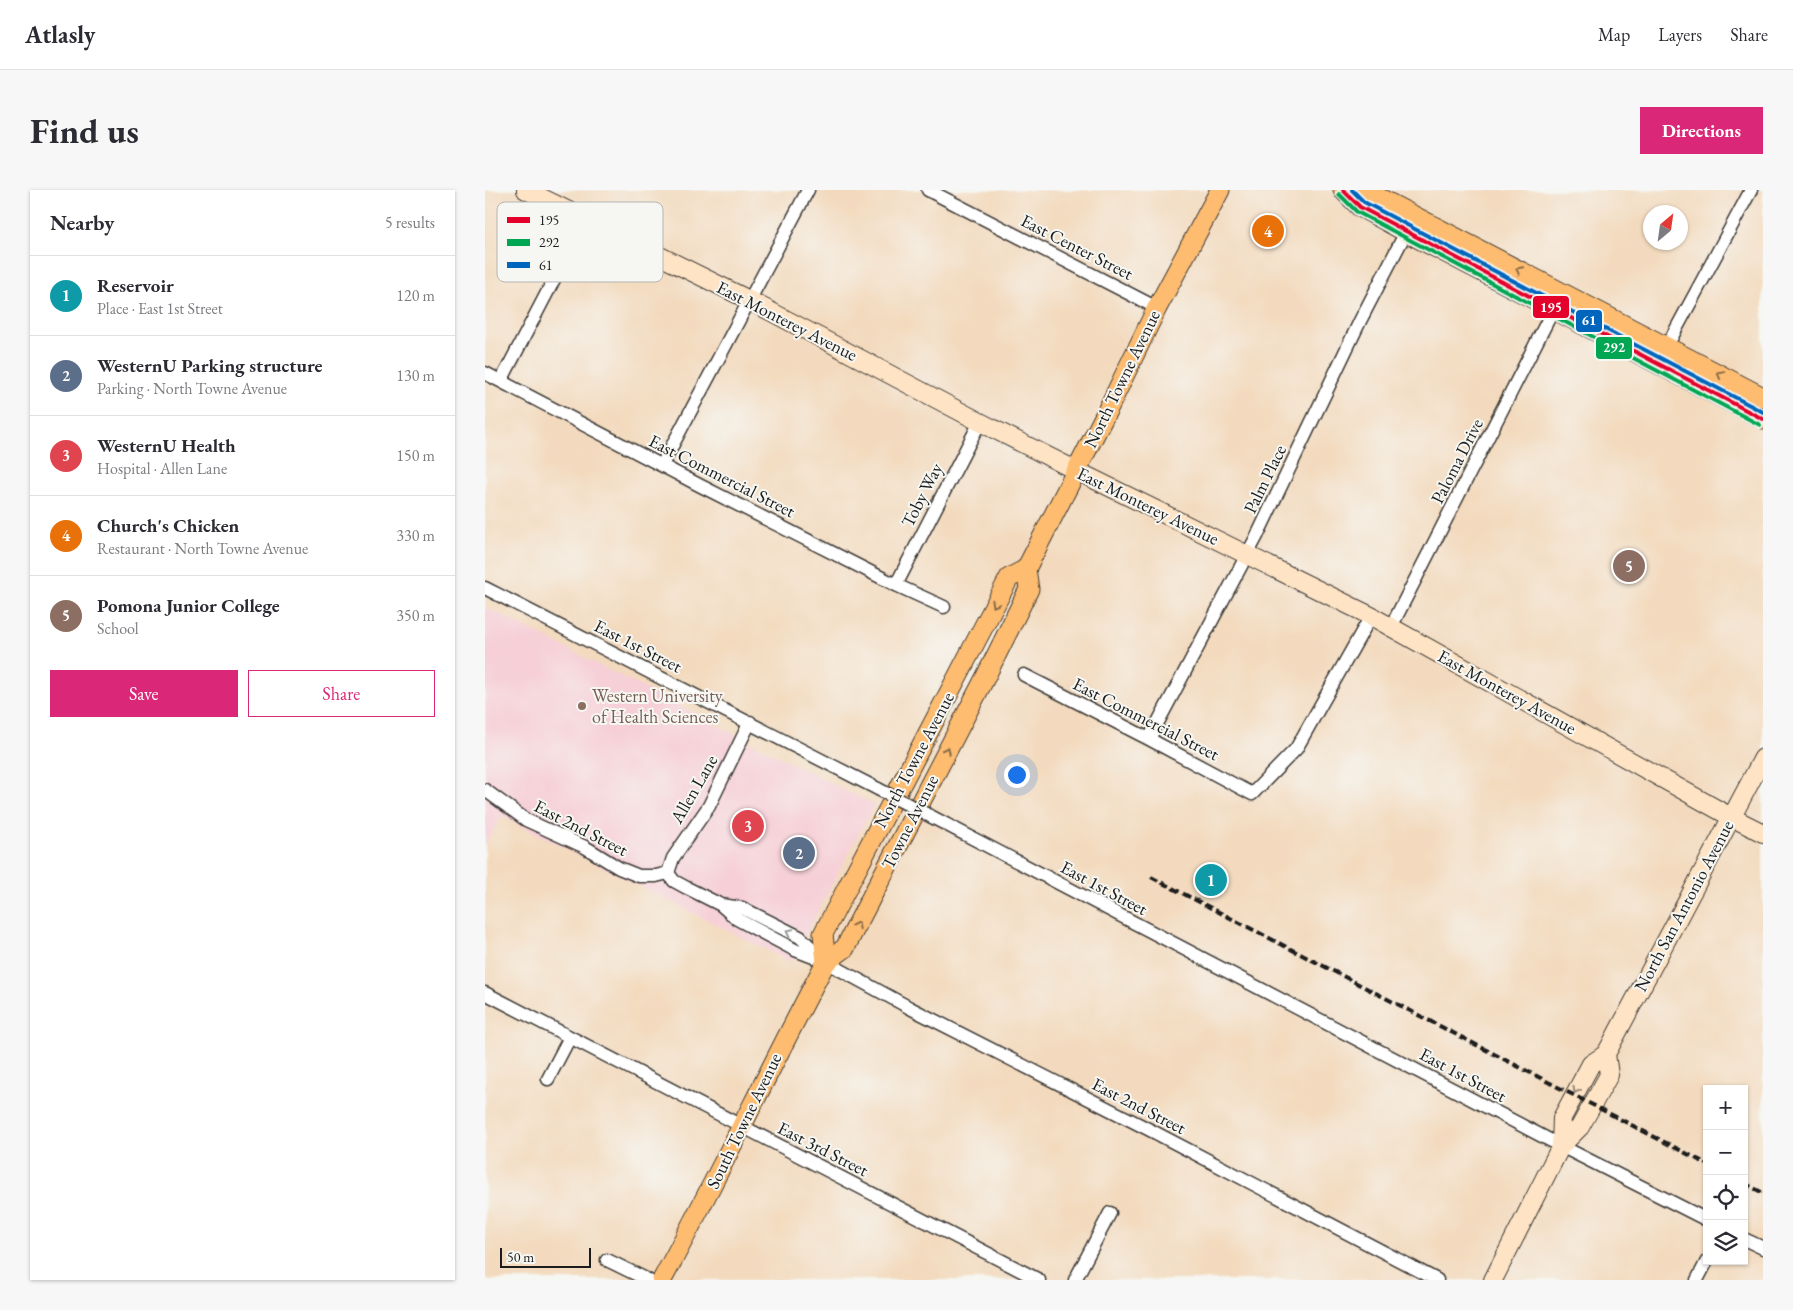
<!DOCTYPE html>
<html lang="en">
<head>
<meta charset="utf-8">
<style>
	body { margin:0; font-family:"EB Garamond",serif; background:#f7f7f7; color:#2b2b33 }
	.controls { position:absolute; right:15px; bottom:15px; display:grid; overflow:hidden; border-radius:0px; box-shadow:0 1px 4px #0004 }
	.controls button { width:45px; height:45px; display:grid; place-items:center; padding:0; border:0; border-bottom:1px solid #e1e1e2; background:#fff; color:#2b2b33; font:25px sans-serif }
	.compass { position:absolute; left:1158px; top:15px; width:45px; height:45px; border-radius:50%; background:#fff; box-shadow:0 1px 4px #0004; rotate:29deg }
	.scale { position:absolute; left:15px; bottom:12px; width:91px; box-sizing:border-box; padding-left:5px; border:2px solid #1c1c1c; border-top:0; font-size:14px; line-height:18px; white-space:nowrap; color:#1c1c1c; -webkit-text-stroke:4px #f6f6f2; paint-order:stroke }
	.you { position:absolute; left:531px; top:584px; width:18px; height:18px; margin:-12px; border:4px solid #fff; border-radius:50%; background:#1a73e8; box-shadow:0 0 0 8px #1a73e833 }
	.badge { display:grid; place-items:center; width:32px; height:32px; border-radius:50%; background:#db2777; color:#fff; font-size:16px; font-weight:700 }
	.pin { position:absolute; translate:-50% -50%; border:2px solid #fff; box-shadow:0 1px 5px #0006 }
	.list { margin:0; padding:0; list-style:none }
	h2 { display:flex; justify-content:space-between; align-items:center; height:65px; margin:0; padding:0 20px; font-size:21px }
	h2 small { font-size:16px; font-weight:400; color:#7c7c81 }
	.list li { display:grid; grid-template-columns:32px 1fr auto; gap:15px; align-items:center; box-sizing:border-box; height:80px; padding:0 20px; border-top:1px solid #e1e1e2 }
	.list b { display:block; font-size:19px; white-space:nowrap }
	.list p { margin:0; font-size:16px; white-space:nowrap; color:#7c7c81 }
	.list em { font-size:16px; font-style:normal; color:#7c7c81 }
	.actions { display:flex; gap:10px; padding:15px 20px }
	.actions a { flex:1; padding:11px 0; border:1px solid #db2777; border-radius:0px; text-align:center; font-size:18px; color:#db2777 }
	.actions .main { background:#db2777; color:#fff }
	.icon { flex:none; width:28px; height:28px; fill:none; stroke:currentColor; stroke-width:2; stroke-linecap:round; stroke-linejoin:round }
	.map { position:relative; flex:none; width:1278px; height:1090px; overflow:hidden; border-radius:0px }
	header { display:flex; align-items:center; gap:30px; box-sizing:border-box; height:70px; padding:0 25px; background:#fff; border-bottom:1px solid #e1e1e2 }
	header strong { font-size:24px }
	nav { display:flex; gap:28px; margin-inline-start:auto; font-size:18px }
	.intro { display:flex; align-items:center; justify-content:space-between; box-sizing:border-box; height:120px; padding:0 30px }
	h1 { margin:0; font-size:35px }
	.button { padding:12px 22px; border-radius:0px; background:#db2777; color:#fff; font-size:18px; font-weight:700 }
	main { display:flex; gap:30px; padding:0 30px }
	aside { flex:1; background:#fff; border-radius:0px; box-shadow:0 1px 4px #0004 }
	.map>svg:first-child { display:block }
	.built { fill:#f6cfd7 }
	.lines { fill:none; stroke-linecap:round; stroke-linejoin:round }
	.street-casing { stroke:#3c3834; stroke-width:15 }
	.secondary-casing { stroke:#3c3834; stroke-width:20 }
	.primary-casing { stroke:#3c3834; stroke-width:21 }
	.street { stroke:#fff; stroke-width:12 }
	.secondary { stroke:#fee4c5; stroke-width:18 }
	.primary { stroke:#fdbc6f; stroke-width:19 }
	.rail { stroke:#1c1c1c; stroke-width:4; stroke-dasharray:8 4; stroke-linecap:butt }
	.street-bridge-casing { stroke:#3c3834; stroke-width:15; stroke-linecap:butt }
	.street-bridge { stroke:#fff; stroke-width:12 }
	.bus-1-casing { stroke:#f6f6f2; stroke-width:8 }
	.bus-2-casing { stroke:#f6f6f2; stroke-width:8 }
	.bus-3-casing { stroke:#f6f6f2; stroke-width:8 }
	.bus-1 { stroke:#e4002b; stroke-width:4 }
	.bus-2 { stroke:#00a651; stroke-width:4 }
	.bus-3 { stroke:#0065bd; stroke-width:4 }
	.oneway { stroke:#8c6c46 }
	.oneway2 { stroke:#999 }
	.oneway3 { stroke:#988a79 }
	.education-dot { fill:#8d6e63; stroke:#f6f6f2; stroke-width:2 }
	.labels { text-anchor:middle; stroke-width:4; stroke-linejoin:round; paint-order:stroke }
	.street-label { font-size:18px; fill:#1c1c1c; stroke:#f6f6f2 }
	.education-label { font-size:18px; fill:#785e54; stroke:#f6f6f2; text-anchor:start }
	.key { fill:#f6f6f2; stroke:#b5b5b2; stroke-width:1 }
	.key-label { font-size:14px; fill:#1c1c1c }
	.line-badge { stroke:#f6f6f2; stroke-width:2 }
	.badge-label { font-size:14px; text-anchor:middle; font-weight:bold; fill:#fff }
</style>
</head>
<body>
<header>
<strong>Atlasly</strong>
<nav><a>Map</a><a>Layers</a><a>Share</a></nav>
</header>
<div class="intro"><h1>Find us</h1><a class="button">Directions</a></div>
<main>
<aside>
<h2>Nearby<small>5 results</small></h2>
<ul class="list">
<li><span class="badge" style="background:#0f9aa8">1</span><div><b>Reservoir</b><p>Place · East 1st Street</p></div><em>120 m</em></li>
<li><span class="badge" style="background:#5c6f8a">2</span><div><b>WesternU Parking structure</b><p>Parking · North Towne Avenue</p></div><em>130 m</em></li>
<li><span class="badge" style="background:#e0444e">3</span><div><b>WesternU Health</b><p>Hospital · Allen Lane</p></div><em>150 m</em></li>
<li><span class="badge" style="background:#e8710a">4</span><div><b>Church's Chicken</b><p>Restaurant · North Towne Avenue</p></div><em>330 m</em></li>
<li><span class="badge" style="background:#8d6e63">5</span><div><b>Pomona Junior College</b><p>School</p></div><em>350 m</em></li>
</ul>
<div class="actions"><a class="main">Save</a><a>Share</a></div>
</aside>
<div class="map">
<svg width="1278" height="1090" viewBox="0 0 1278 1090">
	<rect width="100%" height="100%" fill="#f6f6f2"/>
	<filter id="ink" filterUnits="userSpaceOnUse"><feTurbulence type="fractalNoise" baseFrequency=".02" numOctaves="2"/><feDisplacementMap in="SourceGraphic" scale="10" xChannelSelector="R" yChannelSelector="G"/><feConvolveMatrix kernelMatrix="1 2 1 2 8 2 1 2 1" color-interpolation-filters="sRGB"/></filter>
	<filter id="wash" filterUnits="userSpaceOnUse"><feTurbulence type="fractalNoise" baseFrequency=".0096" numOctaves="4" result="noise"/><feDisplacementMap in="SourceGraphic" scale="20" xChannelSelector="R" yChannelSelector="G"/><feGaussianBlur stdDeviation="1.12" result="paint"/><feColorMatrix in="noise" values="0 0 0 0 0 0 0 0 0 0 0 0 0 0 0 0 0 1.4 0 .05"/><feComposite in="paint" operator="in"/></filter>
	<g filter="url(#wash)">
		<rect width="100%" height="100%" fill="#f3dabe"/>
		<!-- built -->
		<path class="built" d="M0,417l389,198 -83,157 -290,-146 -16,30z"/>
	</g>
	<g filter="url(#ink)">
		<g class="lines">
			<defs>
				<path id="street" d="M443,0l229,118
					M1182,156l84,-156
					M0,183l214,112 197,100 48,22
					M16,191l84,-161
					M177,275l146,-275
					M411,395l84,-163
					M0,398l393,201
					M906,437l162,-317
					M539,485l125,64 103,55 44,-45 75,-133
					M664,549l108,-203 103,-215 46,-89
					M0,600l41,30 59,27 34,21 20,8h17l12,-3
					M447,627l629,329 146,74
					M183,683l6,8 13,7 34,17 21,3 58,29 21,20
					M183,683l5,-15 36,-52 41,-84
					M236,715l16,14 58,31 31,12 86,47 240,122 285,149
					M0,803l554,287
					M63,889l22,-42
					M1259,1049l19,9
					M122,1070l41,20
					M590,1090l35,-67
					M1212,1090l10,-19"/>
				<path id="secondary" d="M41,0l223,110 231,122 97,49 294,145 360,201 32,16
					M1076,956l1,-28 29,-54 15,-10 157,-296
					M1008,1090l68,-134 19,-19 29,-52 -3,-21"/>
				<path id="primary" d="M858,0l17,17 46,25 357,187
					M871,0l14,3 393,204
					M341,772l-3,-28 186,-356 17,-9
					M177,1090c57,-105 108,-213 164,-318l19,-14 141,-272 43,-87 -3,-20 84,-164 47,-97 63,-118"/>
			</defs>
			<!-- street casing -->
			<use href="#street" class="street-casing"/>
			<!-- secondary casing -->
			<use href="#secondary" class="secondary-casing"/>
			<!-- primary casing -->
			<use href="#primary" class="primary-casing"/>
			<!-- street -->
			<use href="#street" class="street"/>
			<!-- secondary -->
			<use href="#secondary" class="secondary"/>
			<!-- primary -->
			<use href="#primary" class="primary"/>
			<!-- rail -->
			<path class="rail" d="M666,687l556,287
				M1259,993l19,10"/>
			<defs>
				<path id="street-bridge" d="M393,599l54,28"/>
			</defs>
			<!-- street-bridge casing -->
			<use href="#street-bridge" class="street-bridge-casing"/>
			<!-- street-bridge -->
			<use href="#street-bridge" class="street-bridge"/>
			<defs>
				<path id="bus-1" d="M858,0l17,17 403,212"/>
				<path id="bus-2" d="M854,4l18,18 403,213"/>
				<path id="bus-3" d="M867,0l12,12 45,24 354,186"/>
			</defs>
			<!-- bus-1 casing -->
			<use href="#bus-1" class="bus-1-casing"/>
			<!-- bus-2 casing -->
			<use href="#bus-2" class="bus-2-casing"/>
			<!-- bus-3 casing -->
			<use href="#bus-3" class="bus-3-casing"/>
			<!-- bus-1 -->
			<use href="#bus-1" class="bus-1"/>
			<!-- bus-2 -->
			<use href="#bus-2" class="bus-2"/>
			<!-- bus-3 -->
			<use href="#bus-3" class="bus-3"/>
		</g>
		<!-- one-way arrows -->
		<defs><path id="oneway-chevron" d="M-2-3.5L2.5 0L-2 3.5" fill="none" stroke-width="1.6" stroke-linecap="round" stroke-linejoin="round" transform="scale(1.25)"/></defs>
		<g class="oneway">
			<use href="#oneway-chevron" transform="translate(1034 80) rotate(-153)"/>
			<use href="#oneway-chevron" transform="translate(1235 184) rotate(-152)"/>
			<use href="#oneway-chevron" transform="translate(510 414) rotate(118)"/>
			<use href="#oneway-chevron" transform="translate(462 560) rotate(-63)"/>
			<use href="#oneway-chevron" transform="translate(372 735) rotate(-63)"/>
		</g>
		<use class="oneway2" href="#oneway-chevron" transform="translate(304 742) rotate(-154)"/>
		<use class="oneway3" href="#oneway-chevron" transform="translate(1091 900) rotate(118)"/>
	</g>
	<!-- markers -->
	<circle class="education-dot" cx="97" cy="516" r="5"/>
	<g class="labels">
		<!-- street labels -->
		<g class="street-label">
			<text transform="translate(592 57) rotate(27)" y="6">East Center Street</text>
			<text transform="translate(302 131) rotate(27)" y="6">East Monterey Avenue</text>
			<text transform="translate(637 189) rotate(-64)" y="6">North Towne Avenue</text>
			<text transform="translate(972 271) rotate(-63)" y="6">Paloma Drive</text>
			<text transform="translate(237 286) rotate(27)" y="6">East Commercial Street</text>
			<text transform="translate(780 289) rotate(-64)" y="6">Palm Place</text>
			<text transform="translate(437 305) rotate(-63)" y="6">Toby Way</text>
			<text transform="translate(663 316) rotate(26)" y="6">East Monterey Avenue</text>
			<text transform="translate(153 456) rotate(27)" y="6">East 1st Street</text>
			<text transform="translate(1022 502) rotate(29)" y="6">East Monterey Avenue</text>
			<text transform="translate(661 529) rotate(27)" y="6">East Commercial Street</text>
			<text transform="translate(429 570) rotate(-62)" y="6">North Towne Avenue</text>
			<text transform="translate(209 599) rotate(-60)" y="6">Allen Lane</text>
			<text transform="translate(425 632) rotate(-63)" y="6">Towne Avenue</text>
			<text transform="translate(96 638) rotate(27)" y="6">East 2nd Street</text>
			<text transform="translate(619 698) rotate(28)" y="6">East 1st Street</text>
			<text transform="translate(1199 716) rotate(-62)" y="6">North San Antonio Avenue</text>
			<text transform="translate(978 885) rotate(28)" y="6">East 1st Street</text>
			<text transform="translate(654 916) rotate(27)" y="6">East 2nd Street</text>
			<text transform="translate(259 931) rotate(-64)" y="6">South Towne Avenue</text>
			<text transform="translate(338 959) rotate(27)" y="6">East 3rd Street</text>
		</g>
		<!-- education labels -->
		<g class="education-label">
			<text x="107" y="512">Western University<tspan x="107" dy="21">of Health Sciences</tspan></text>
		</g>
	</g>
	<!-- legend -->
	<rect x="12" y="12" width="166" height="80" rx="8" class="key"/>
	<rect x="22" y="27" width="23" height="6" fill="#e4002b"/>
	<rect x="22" y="49" width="23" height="7" fill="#00a651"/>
	<rect x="22" y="72" width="23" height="6" fill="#0065bd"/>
	<g class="key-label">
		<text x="54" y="35">195</text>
		<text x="54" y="57">292</text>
		<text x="54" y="80">61</text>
	</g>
	<g class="line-badge">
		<rect x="1047" y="105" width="38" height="24" rx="5" fill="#e4002b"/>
		<rect x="1090" y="119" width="28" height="24" rx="5" fill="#0065bd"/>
		<rect x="1110" y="146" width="38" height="24" rx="5" fill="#00a651"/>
	</g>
	<g class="badge-label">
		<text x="1066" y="122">195</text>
		<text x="1104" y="135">61</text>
		<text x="1129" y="162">292</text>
	</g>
</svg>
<div class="controls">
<button>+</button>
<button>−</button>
<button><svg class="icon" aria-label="locate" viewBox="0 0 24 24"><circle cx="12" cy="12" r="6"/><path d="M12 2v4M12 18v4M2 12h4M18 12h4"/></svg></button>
<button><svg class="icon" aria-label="layers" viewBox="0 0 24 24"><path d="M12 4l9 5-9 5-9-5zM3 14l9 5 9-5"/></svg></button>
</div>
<svg class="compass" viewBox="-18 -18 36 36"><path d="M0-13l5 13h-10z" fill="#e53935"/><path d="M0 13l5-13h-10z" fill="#7c7c81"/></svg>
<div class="scale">50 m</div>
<div class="you"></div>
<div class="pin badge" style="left:726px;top:690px;background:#0f9aa8">1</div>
<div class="pin badge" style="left:314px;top:663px;background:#5c6f8a">2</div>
<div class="pin badge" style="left:263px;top:636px;background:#e0444e">3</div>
<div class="pin badge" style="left:783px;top:41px;background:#e8710a">4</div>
<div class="pin badge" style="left:1144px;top:376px;background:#8d6e63">5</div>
</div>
</main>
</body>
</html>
